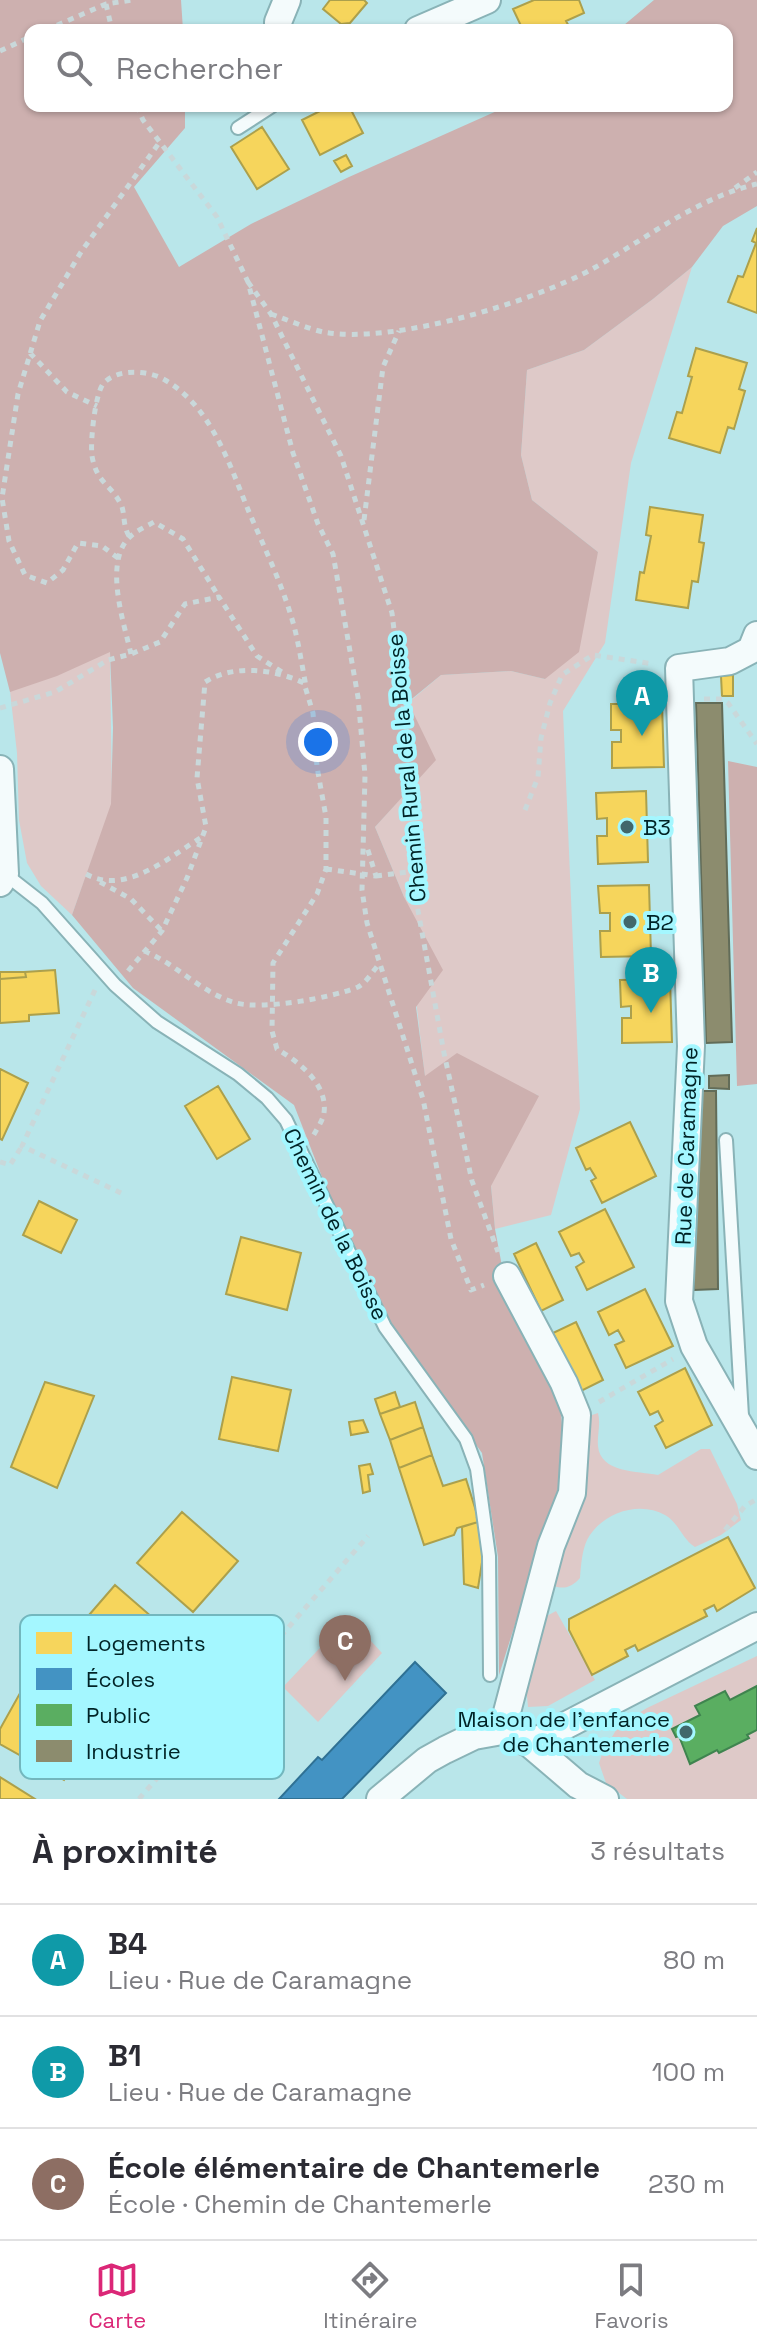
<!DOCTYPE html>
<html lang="fr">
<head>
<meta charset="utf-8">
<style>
	body { margin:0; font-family:"Space Grotesk",sans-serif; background:#f2f2f3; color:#2b2b33 }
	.you { position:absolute; left:318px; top:742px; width:28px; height:28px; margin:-20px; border:6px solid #fff; border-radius:50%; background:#1a73e8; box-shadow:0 0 0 12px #1a73e833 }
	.badge { display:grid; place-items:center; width:52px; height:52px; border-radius:50%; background:#db2777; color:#fff; font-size:26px; font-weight:700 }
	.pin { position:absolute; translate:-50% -66px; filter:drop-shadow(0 2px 4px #0008) }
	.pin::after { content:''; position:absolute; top:42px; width:28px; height:24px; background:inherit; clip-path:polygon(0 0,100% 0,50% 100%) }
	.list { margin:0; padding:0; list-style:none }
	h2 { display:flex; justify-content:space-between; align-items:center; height:104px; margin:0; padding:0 32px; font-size:34px }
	h2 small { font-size:26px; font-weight:400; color:#7c7c81 }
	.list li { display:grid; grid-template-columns:52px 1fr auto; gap:24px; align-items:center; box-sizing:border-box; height:112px; padding:0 32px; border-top:2px solid #e1e1e2 }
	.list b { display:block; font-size:30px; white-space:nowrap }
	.list p { margin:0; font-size:26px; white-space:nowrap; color:#7c7c81 }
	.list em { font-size:26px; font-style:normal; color:#7c7c81 }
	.icon { flex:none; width:44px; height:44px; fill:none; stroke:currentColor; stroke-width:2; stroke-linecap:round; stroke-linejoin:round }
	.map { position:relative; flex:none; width:757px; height:1799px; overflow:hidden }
	.search { position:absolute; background:#fff; box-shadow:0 2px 6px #0004; left:24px; right:24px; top:24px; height:88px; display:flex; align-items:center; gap:20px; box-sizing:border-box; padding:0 28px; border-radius:16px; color:#7c7c81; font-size:30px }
	.sheet { height:440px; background:#fff }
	nav { display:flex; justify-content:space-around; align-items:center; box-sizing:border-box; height:112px; border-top:2px solid #e1e1e2; background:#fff; font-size:22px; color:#7c7c81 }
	nav a { display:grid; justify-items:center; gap:4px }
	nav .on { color:#db2777 }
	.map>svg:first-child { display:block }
	.green { fill:#dec9c8 }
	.forest { fill:#cdb0af }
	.homes { fill:#f6d55c; stroke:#aca04c; stroke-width:2 }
	.schools { fill:#4393c3; stroke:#2f7194; stroke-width:2 }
	.public { fill:#5aae61; stroke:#3f844f; stroke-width:2 }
	.industry { fill:#8c8c6e; stroke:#626c58; stroke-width:2 }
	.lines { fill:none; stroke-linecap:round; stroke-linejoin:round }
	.lane-casing { stroke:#89b3b7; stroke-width:16 }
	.street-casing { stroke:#89b3b7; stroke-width:30 }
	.path { stroke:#c9d8da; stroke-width:5; stroke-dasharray:6 6; stroke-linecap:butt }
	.lane { stroke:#f4fbfc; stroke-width:12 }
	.street { stroke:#f4fbfc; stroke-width:26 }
	.poi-dot { fill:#41676b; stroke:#a4f7ff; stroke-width:3 }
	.labels { text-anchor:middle; stroke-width:8; stroke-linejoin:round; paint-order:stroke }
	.street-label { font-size:22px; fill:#002326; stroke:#a4f7ff }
	.poi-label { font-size:22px; fill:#002326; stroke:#a4f7ff; text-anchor:start }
	.key { fill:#a4f7ff; stroke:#73b7be; stroke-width:2 }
	.key-label { font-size:22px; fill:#002326 }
</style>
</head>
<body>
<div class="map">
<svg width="757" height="1799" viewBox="0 0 757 1799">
	<rect width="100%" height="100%" fill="#b9e6ea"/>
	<!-- green -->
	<path class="green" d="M692,267l-61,196 -26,180 -42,68 17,398 -29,106 -56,14 -4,-44 47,-90 -113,-18 -21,-180 -29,-70 60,-67 -27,-57 33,-28 70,-4 34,8 53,-127 -66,-52 -11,-45 6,-85 57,-20 69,-51z
		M110,651l2,153 -40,111 -31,-29 -14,-23 -8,-43 -2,-67 -7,-62z
		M598,1413c3,11 -1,22 0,33 2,27 40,25 60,29l43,-26h9l27,55 4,16 -20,15 -26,12c-13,-8 -16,-24 -30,-32 -26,-15 -64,-2 -78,25 -5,11 -6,25 -7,38 -7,8 -15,12 -26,8l-2,-9 37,-161z
		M556,1611l39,69 -47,26 -20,1 -2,-21 17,-68z
		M349,1617l33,36 -64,69 -35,-35z
		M757,1656v143h-130l-21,-16 -7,-20 3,-9 17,-29 28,-17z"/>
	<!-- forest -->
	<path class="forest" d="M0,0h181l2,30h-153v76h155v22l-51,59 45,80 72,-43 98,-47 159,-71h219v-76h-109l36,-30h103v206l-34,20 -31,41 -39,32 -69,51 -57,20 -6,85 11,45 66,52 -19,100 -34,27 -34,-8 -70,4 -33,27 28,58 -61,67 29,70 39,73 -27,37 9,69 32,-23 82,43 -48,90 4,43 16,85 49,85 5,67 -66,209 -1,-118 -16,-104 -85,-117 -66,-136 -37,-95 -161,-117 -61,-73 39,-111 2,-76 -3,-76 -53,24 -47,16 -10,-39z
		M728,761l29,6v317l-20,2z"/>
	<!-- homes -->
	<path class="homes" d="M330,0h34l3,3 -17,20 -9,1 -18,-15z
		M534,0h45l5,13 -18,8 5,9h-48l-10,-21z
		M330,106h19l14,27 -43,22 -18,-35z
		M262,127l27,42 -32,20 -26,-42z
		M346,155l6,11 -11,6 -7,-11z
		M757,228v85l-29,-11 10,-26 5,1 13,-34 -4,-2z
		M696,348l51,15 -8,26 6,2 -11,38 -6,-2 -8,26 -51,-15 8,-26 5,1 10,-36 -4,-1z
		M650,507l53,8 -4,27 5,1 -6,39 -6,-1 -4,27 -52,-8 4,-28 4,1 7,-37 -5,-1z
		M733,675v21h-11l-1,-20z
		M611,704h51l2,63 -52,1v-26h9v-12h-10z
		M646,791l2,71 -50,2 -1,-28h10v-18l-10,1 -1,-26z
		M649,885l2,71 -50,1 -1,-26h10v-18h-10l-2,-27z
		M55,970l4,43 -30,2v6l-29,2v-44l26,-2 -1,-5z
		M0,972h25l1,5 -26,2z
		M670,979l2,63 -50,1v-25h9v-12l-10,1 -1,-27z
		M0,1069l28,14 -26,57 -2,-1z
		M218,1086l32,53 -33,20 -32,-53z
		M630,1122l26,54 -54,27 -11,-22 5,-3 -6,-10 -4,2 -10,-22z
		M39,1201l38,19 -16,33 -38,-18z
		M605,1209l29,58 -47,23 -11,-23 8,-5 -5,-9 -8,3 -12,-24z
		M241,1237l60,16 -14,57 -61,-16z
		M536,1243l27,57 -22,11 -27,-57z
		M645,1289l28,57 -47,22 -11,-23 9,-4 -6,-11 -9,5 -11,-23z
		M576,1322l27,58 -22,11 -28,-58z
		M685,1368l27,57 -46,23 -11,-22 8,-5 -5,-10 -8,4 -12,-23z
		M232,1377l59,13 -13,61 -59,-12z
		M45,1382l49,14 -37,92 -46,-21z
		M395,1392l5,15 -20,7 -5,-15z
		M415,1402l8,25 -33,13 -10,-26z
		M363,1420l5,12 -17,3 -2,-13z
		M423,1427l9,28 -33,13 -9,-28z
		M432,1455l11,31 23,-7 10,32h3l2,6 -4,1 1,4 -21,6 -3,7 -30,10 -25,-77z
		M370,1464l3,10 -5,1 2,16 -7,2 -4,-27z
		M182,1512l56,49 -45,51 -56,-49z
		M478,1522l5,34 -5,32 -14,-4 -2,-57z
		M728,1537l27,51 -38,23 -3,-6 -10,5 3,6 -69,35 -3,-6 -10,5 3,6 -36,19 -23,-45v-11z
		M115,1585l60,52 -45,53 -60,-53z
		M29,1677l71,41 -36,62 -64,-36v-15z
		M0,1777l35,22h-35z"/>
	<!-- schools -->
	<path class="schools" d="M415,1662l31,31 -104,106h-63l39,-42 4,3z"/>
	<!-- public -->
	<path class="public" d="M757,1686v44l-10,5 2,3 -30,15 -2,-3 -27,14 -11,-28 -3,1 -4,-8 28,-14 -5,-9 30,-15 5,9z"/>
	<!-- industry -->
	<path class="industry" d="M696,703h26l10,339 -26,1z
		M729,1075v14l-20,-1v-12z
		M693,1091h23l2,198 -24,1z"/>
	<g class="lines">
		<defs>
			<path id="lane" d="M238,128l34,-22
				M5,874l37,29 73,82 42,37 81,52 29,24 19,22 99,207 81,112 11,30 12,87 1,119
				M726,1140l16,276"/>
			<path id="street" d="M278,30v-8l9,-22
				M418,30l69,-30
				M757,635l-6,15 -21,11 -51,7 12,378 -12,255 15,45 63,110
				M0,769l5,105 -5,9
				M502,1731l49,-185 21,-53 5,-78 -13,-32 -57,-107
				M530,1744l227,-118
				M380,1799l47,-39 18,-10 29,-14 28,-5 28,13 48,41 27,14"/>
		</defs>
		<!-- lane casing -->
		<use href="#lane" class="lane-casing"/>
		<!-- street casing -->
		<use href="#street" class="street-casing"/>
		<!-- path -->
		<path class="path" d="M106,4l6,26
			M46,30l60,-26 26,-4
			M0,51l30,-14
			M137,106l6,14 74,97 31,65 45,171 25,71 15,30 25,143 7,78 -3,115 5,33 56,176 28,140 20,51 13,-5
			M735,188l22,-16
			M248,282l23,32 70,142 51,157 18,151 7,141 27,148 28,128 26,71
			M271,314c17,6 35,14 52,18 70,13 210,-30 271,-64 53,-30 103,-70 163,-84
			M30,353l37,39 30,14
			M364,520l19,-153 16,-36
			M129,536c-6,-10 -4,-19 -7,-29 -9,-22 -25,-22 -30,-51 -2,-14 3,-61 11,-72 13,-16 46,-14 62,-4 47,27 65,86 84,132 16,37 34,74 45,114 5,19 8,40 12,60
			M118,558l-16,-12 -24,-3 -15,27 -16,13 -22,-8 -16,-34 -7,-43 16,-104 22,-73 41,-69 78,-109
			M131,654c-7,-31 -29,-95 1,-119 6,-5 15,-9 22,-13l29,17 36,58
			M704,699h18l6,4 29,41
			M0,708l55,-16 53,-32 23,-6 29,-12 25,-38 34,-7 38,59 25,16
			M525,810l13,-33 3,-39 9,-35 12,-28 31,-20 61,9
			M326,869l50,7 -10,-32
			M86,874c39,22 83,-17 116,-37
			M376,876l40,-5
			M100,882l31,17 31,32
			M144,951c33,13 57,42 92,52 27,7 95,-5 122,-16 8,-4 15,-16 21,-23
			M128,971l34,-40 25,-53 19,-51 -9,-49 8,-96c28,-18 70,-13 99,1l9,30 4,54 9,50v52l-9,25 -44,69 -1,68 5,18c22,13 51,35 47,64 -1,7 -7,16 -11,23
			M95,990l-73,156 99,47
			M0,1162l10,3 12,-19
			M599,1402l74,-43
			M725,1530l20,-24 12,-7
			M139,1799l229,-263"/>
		<!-- lane -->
		<use href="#lane" class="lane"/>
		<!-- street -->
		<use href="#street" class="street"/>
	</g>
	<!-- markers -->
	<g class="poi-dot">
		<circle cx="627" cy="827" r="8"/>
		<circle cx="630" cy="922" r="8"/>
		<circle cx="686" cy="1732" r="8"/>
	</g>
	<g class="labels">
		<!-- street labels -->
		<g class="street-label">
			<text transform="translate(406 768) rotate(-95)" y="8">Chemin Rural de la Boisse</text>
			<text transform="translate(686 1146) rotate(-88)" y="8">Rue de Caramagne</text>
			<text transform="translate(336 1224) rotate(64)" y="8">Chemin de la Boisse</text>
		</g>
		<!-- poi labels -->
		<g class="poi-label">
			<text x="643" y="835">B3</text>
			<text x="646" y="930">B2</text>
			<text x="670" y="1727" text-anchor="end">Maison de l'enfance<tspan x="670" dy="25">de Chantemerle</tspan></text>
		</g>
	</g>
	<!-- legend -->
	<rect x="20" y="1615" width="264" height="164" rx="12" class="key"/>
	<rect x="36" y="1632" width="36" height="22" fill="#f6d55c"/>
	<rect x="36" y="1668" width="36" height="22" fill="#4393c3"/>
	<rect x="36" y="1704" width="36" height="22" fill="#5aae61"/>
	<rect x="36" y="1740" width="36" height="22" fill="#8c8c6e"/>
	<g class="key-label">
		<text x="86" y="1651">Logements</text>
		<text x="86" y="1687">Écoles</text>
		<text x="86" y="1723">Public</text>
		<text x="86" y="1759">Industrie</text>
	</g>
</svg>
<div class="you"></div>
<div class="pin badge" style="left:642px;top:736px;background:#0f9aa8">A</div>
<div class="pin badge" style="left:651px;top:1013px;background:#0f9aa8">B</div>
<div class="pin badge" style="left:345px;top:1681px;background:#8d6e63">C</div>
<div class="search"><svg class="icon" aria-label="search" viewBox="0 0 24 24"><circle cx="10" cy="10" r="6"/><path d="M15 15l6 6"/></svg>Rechercher</div>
</div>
<section class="sheet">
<h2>À proximité<small>3 résultats</small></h2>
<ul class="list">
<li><span class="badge" style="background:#0f9aa8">A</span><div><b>B4</b><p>Lieu · Rue de Caramagne</p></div><em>80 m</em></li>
<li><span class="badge" style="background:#0f9aa8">B</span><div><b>B1</b><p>Lieu · Rue de Caramagne</p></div><em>100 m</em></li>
<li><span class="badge" style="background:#8d6e63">C</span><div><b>École élémentaire de Chantemerle</b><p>École · Chemin de Chantemerle</p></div><em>230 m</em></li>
</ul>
</section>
<nav>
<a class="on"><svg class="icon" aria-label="map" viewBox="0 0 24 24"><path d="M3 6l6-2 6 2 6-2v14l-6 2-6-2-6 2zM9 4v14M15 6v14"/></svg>Carte</a>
<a><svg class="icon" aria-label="directions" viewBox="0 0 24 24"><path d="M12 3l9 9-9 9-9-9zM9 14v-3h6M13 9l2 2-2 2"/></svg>Itinéraire</a>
<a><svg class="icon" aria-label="saved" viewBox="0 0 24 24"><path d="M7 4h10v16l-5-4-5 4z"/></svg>Favoris</a>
</nav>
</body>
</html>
